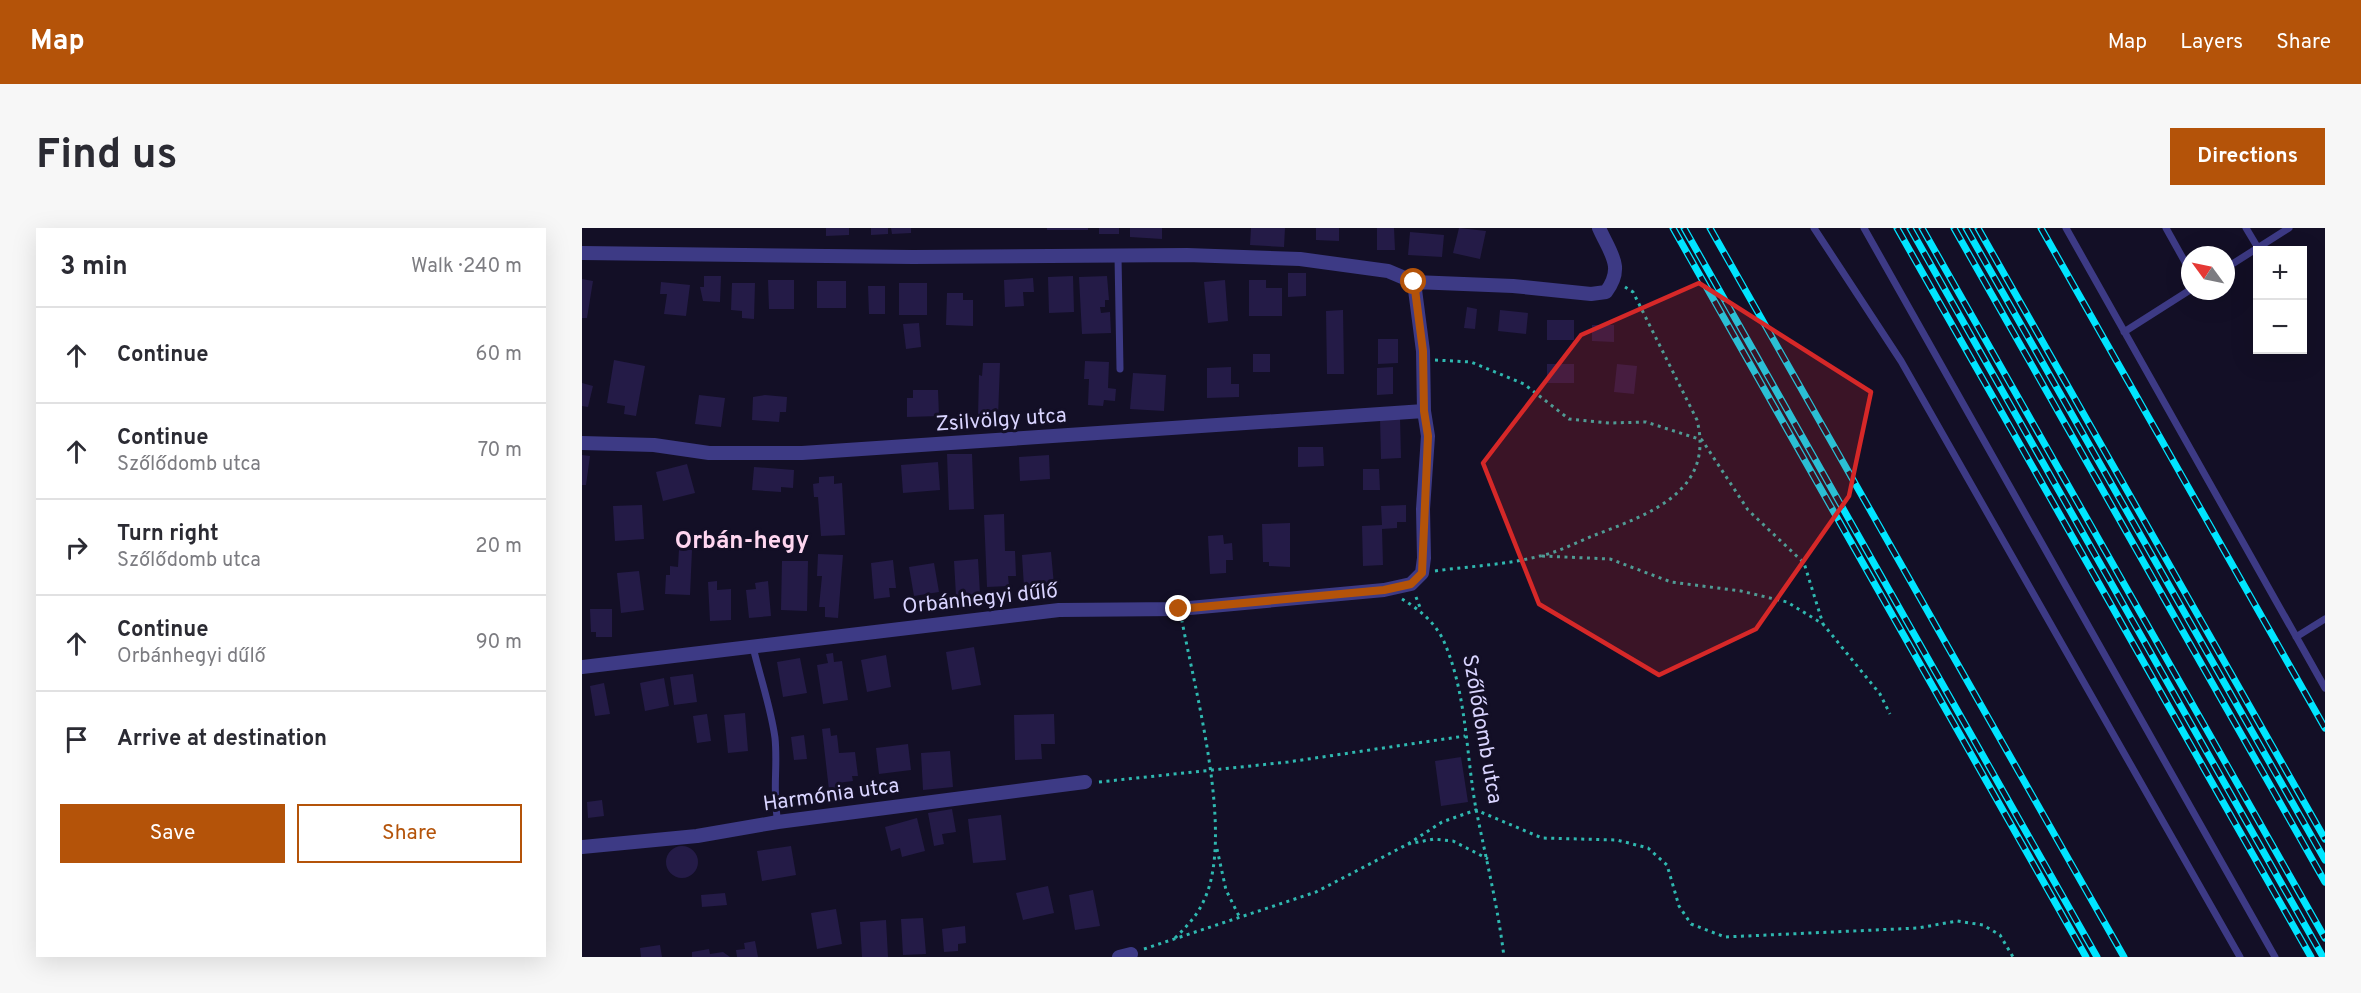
<!DOCTYPE html>
<html lang="en">
<head>
<meta charset="utf-8">
<style>
	body { margin:0; font-family:Overpass,sans-serif; background:#f7f7f7; color:#2b2b33 }
	.controls { position:absolute; right:18px; top:18px; display:grid; overflow:hidden; border-radius:0px; box-shadow:0 6px 24px #0002 }
	.controls button { width:54px; height:54px; display:grid; place-items:center; padding:0; border:0; border-bottom:2px solid #e1e1e2; background:#fff; color:#2b2b33; font:30px sans-serif }
	.compass { position:absolute; left:1599px; top:18px; width:54px; height:54px; border-radius:50%; background:#fff; box-shadow:0 6px 24px #0002; rotate:303deg }
	.stop { position:absolute; width:18px; height:18px; margin:-14px; border:4px solid #b45309; border-radius:50%; background:#fff }
	.stop.end { background:#b45309; border-color:#fff; box-shadow:0 2px 6px #0008 }
	.list { margin:0; padding:0; list-style:none }
	h2 { display:flex; justify-content:space-between; align-items:center; height:78px; margin:0; padding:0 24px; font-size:26px }
	h2 small { font-size:20px; font-weight:400; color:#7c7c81 }
	.list li { display:grid; grid-template-columns:39px 1fr auto; gap:18px; align-items:center; box-sizing:border-box; height:96px; padding:0 24px; border-top:2px solid #e1e1e2 }
	.list b { display:block; font-size:22px; white-space:nowrap }
	.list p { margin:0; font-size:20px; white-space:nowrap; color:#7c7c81 }
	.list em { font-size:20px; font-style:normal; color:#7c7c81 }
	.actions { display:flex; gap:12px; padding:18px 24px }
	.actions a { flex:1; padding:14px 0; border:2px solid #b45309; border-radius:0px; text-align:center; font-size:21px; color:#b45309 }
	.actions .main { background:#b45309; color:#fff }
	.icon { flex:none; width:33px; height:33px; fill:none; stroke:currentColor; stroke-width:2; stroke-linecap:round; stroke-linejoin:round }
	.map { position:relative; flex:none; width:1743px; height:729px; overflow:hidden; border-radius:0px }
	header { display:flex; align-items:center; gap:36px; box-sizing:border-box; height:84px; padding:0 30px; background:#b45309; color:#fff }
	header strong { font-size:28px }
	nav { display:flex; gap:33px; margin-inline-start:auto; font-size:21px }
	.intro { display:flex; align-items:center; justify-content:space-between; box-sizing:border-box; height:144px; padding:0 36px }
	h1 { margin:0; font-size:42px }
	.button { padding:15px 27px; border-radius:0px; background:#b45309; color:#fff; font-size:21px; font-weight:700 }
	main { display:flex; gap:36px; padding:0 36px }
	aside { flex:1; background:#fff; border-radius:0px; box-shadow:0 6px 24px #0002 }
	.map>svg:first-child { display:block }
	.building { fill:#241b47 }
	.lines { fill:none; stroke-linecap:round; stroke-linejoin:round }
	.path { stroke:#2fb8b0; stroke-width:3; stroke-dasharray:3 4.5; stroke-linecap:butt }
	.service { stroke:#3d3a85; stroke-width:7 }
	.minor { stroke:#3d3a85; stroke-width:14 }
	.rail-casing { stroke:#00e5ff; stroke-width:7 }
	.rail { stroke:#130f26; stroke-width:4.5; stroke-dasharray:14; stroke-linecap:butt }
	.route { stroke:#b45309; stroke-width:8 }
	.marked { fill:#d62828; fill-opacity:0.2; stroke:#d62828; stroke-width:4.5; stroke-linejoin:round }
	.labels { text-anchor:middle; stroke-width:6; stroke-linejoin:round; paint-order:stroke }
	.street-label { font-size:21px; fill:#d9d4ff; stroke:#130f26 }
	.quarter-label { font-size:24px; font-weight:bold; fill:#ffd6f0; stroke:#130f26 }
</style>
</head>
<body>
<header>
<strong>Map</strong>
<nav><a>Map</a><a>Layers</a><a>Share</a></nav>
</header>
<div class="intro"><h1>Find us</h1><a class="button">Directions</a></div>
<main>
<aside>
<h2>3 min<small>Walk · 240 m</small></h2>
<ul class="list">
<li><svg class="icon" aria-label="ahead" viewBox="0 0 24 24"><path d="M12 20V5M6 11l6-6 6 6"/></svg><div><b>Continue</b></div><em>60 m</em></li>
<li><svg class="icon" aria-label="ahead" viewBox="0 0 24 24"><path d="M12 20V5M6 11l6-6 6 6"/></svg><div><b>Continue</b><p>Szőlődomb utca</p></div><em>70 m</em></li>
<li><svg class="icon" aria-label="right" viewBox="0 0 24 24"><path d="M7 20v-9h11M14 6l5 5-5 5"/></svg><div><b>Turn right</b><p>Szőlődomb utca</p></div><em>20 m</em></li>
<li><svg class="icon" aria-label="ahead" viewBox="0 0 24 24"><path d="M12 20V5M6 11l6-6 6 6"/></svg><div><b>Continue</b><p>Orbánhegyi dűlő</p></div><em>90 m</em></li>
<li><svg class="icon" aria-label="arrive" viewBox="0 0 24 24"><path d="M6 21V4h12l-3 4 3 4H6"/></svg><div><b>Arrive at destination</b></div></li>
</ul>
<div class="actions"><a class="main">Save</a><a>Share</a></div>
</aside>
<div class="map">
<svg width="1743" height="729" viewBox="0 0 1743 729">
	<rect width="100%" height="100%" fill="#130f26"/>
	<!-- building -->
	<path class="building" d="M244,0h23v7l-23,1z
		M289,0h17v6l-17,1z
		M309,0h20v5l-19,1z
		M465,0h41v2h-41z
		M517,0h20v6h-20z
		M548,0h32v11l-32,-2z
		M669,0h34l-1,19 -34,-2z
		M734,0h23v13l-23,-1z
		M795,0h17l1,22h-18z
		M877,0l27,3 -6,28 -27,-6z
		M828,4l34,3 -2,22 -34,-2z
		M706,45h18v23l-18,1z
		M122,48h17l-1,26 -17,-1 -3,-14h4z
		M491,48l1,36 -25,1 -1,-36z
		M525,48l2,24h-4v7h-5l1,6 9,-1 1,21 -29,1 -3,-57z
		M451,50l1,14h-11l1,14 -19,1 -1,-27z
		M0,51l11,2 -6,37h-5z
		M186,52h26v29h-25z
		M643,52l3,41 -20,2 -4,-41z
		M667,52h17v8h16v28h-33z
		M235,53h29v27h-29z
		M79,54l29,3 -4,31 -22,-2 3,-20h-7z
		M150,55h23l-1,36 -12,-1v-7l-11,-1z
		M317,55h28v32h-28z
		M286,58h17v28h-16z
		M365,65h16v7h10v26l-27,-1z
		M885,79l10,2 -2,20 -11,-1z
		M761,82l1,64h-17l-1,-63z
		M918,82l28,3 -2,21 -28,-3z
		M965,92h27v20h-27z
		M337,95l2,24 -15,2 -3,-25z
		M1010,97h22v17l-22,-1z
		M796,111h20v24l-20,1z
		M671,126h17v18h-17z
		M32,132l31,6 -9,50 -12,-2 1,-8 -18,-3z
		M503,133l24,1 -1,26 8,1 -1,12 -11,-1 -1,6 -15,-1 1,-26h-5z
		M401,135h17l-2,54h-20l1,-42 3,1z
		M965,136h27v19h-27z
		M1035,136l20,2 -3,28 -20,-2z
		M649,139v17h8v13l-32,1v-30z
		M811,139v27l-16,1v-27z
		M551,145l33,2 -2,36 -34,-2z
		M0,155l11,3 -5,21 -6,-1z
		M331,162h25l1,26 -32,1v-19h6z
		M117,167l26,3 -4,29 -26,-3z
		M183,167l22,2 -1,15h-6l-1,10 -27,-2 1,-23z
		M818,189l1,41 -20,1 -1,-41z
		M716,219h25l1,19 -26,1z
		M365,226h25l2,55 -25,1z
		M0,227l8,1 -4,29h-4z
		M467,227l1,24 -30,2 -1,-24z
		M356,234l2,28 -37,3 -2,-28z
		M105,236l8,29 -32,8 -7,-29z
		M172,239l40,3 -1,18 -12,-1v5l-29,-2z
		M781,241h16l1,21h-17z
		M252,248v8l8,-1 3,52 -24,1 -3,-39h-4l-1,-13 6,-1v-6z
		M60,277l2,34 -29,2 -2,-35z
		M824,277v17h-9v6l-15,1 1,36 -20,1 -1,-40 20,-1 -1,-19z
		M422,286l1,37h10l1,25h-8l1,10 -22,1 -3,-72z
		M708,295v44l-21,-1v-4h-6l-1,-38z
		M641,307l1,9 8,-1 1,17h-7v13l-16,1 -2,-38z
		M97,321l13,1 -2,45 -25,-1 1,-19h4v-9l8,1z
		M469,324l3,33 -30,2 -2,-32z
		M236,326l25,1 -5,63 -13,-1v-10h-6l3,-31h-5z
		M396,331l2,35 -24,2 -2,-35z
		M311,332l3,28h-7l1,9 -16,2 -3,-36z
		M200,333h26l-1,50 -26,-1z
		M352,335l5,29 -25,4 -5,-29z
		M57,343l5,39 -23,3 -4,-40z
		M135,353v9l14,-1v31l-21,1 -2,-39z
		M186,353l3,35 -22,2 -3,-28 10,-1 -1,-6z
		M8,381h22v28h-16v-5h-5z
		M392,419l7,38 -29,5 -6,-38z
		M251,425l1,9 8,-1 6,39 -25,4 -6,-39 11,-2 -2,-9z
		M304,427l5,32 -24,5 -6,-32z
		M218,430l7,35 -24,4 -6,-35z
		M111,446l4,28 -23,3 -4,-28z
		M82,450l5,28 -24,5 -5,-28z
		M22,455l6,31 -15,2 -5,-30z
		M163,485l3,38 -20,2 -4,-38z
		M125,486l4,27 -14,2 -4,-27z
		M472,486l1,30h-14l1,15 -27,1 -1,-45z
		M248,500l1,8 6,-1 2,18 16,-1 3,24h-6l1,5 -16,2 1,6 -9,1 -7,-61z
		M222,507l3,24 -13,1 -3,-23z
		M326,516l3,26 -32,4 -3,-26z
		M368,523l3,36 -30,3 -2,-37z
		M879,529l7,45 -27,4 -6,-45z
		M20,572l2,16 -16,2 -1,-16z
		M370,581l4,23 -14,2 2,10 -10,2 -6,-33z
		M419,587l5,45 -33,3 -5,-44z
		M335,590l8,33 -23,6 -2,-9 -9,3 -6,-24z
		M84 634a16 16 0 1 1 32 0a16 16 0 1 1-32 0Z
		M209,618l5,29 -34,6 -5,-30z
		M466,658l6,27 -31,7 -7,-27z
		M511,662l7,36 -25,4 -6,-35z
		M143,665l2,12 -25,2 -1,-12z
		M254,681l6,35 -25,5 -6,-36z
		M341,690l3,36 -23,1 -2,-36z
		M304,692l2,37h-26l-2,-35z
		M383,698l1,17 -8,1v7l-14,1 -2,-23z
		M173,713l3,16h-21l-1,-7 9,-1 -1,-6z
		M78,717l2,12h-21l-1,-9z
		M127,721l1,5 13,-2 7,5h-38v-5z"/>
	<g class="lines">
		<!-- path -->
		<path class="path" d="M853,132l36,2 53,22 45,35 40,4 37,-1 56,18 46,70 56,53 19,61
			M960,328l68,3 61,23 70,9 46,11 36,22 57,70 10,20
			M853,343c35,-5 71,-6 105,-15 19,-4 37,-14 55,-21 55,-21 120,-44 102,-115l-64,-128 -8,-5
			M834,369l5,13
			M820,371c17,10 35,25 43,45 22,52 21,111 31,165 10,50 22,98 28,148
			M517,554l189,-20 177,-26
			M826,616l34,-22 34,-12 66,28 75,2 31,8 19,17 12,41 12,18 34,13 193,-9 39,-7 26,4 17,10 13,22
			M635,621l9,41 14,28
			M593,710c12,-12 23,-23 30,-40 29,-65 -10,-207 -23,-277
			M562,721l172,-57 92,-48 26,-5 19,2 35,18"/>
		<!-- service -->
		<path class="service" d="M1232,0l87,133 339,596
			M1282,0l411,729
			M1484,0l259,460
			M1584,0l24,43
			M1664,0l12,20
			M536,28l2,113
			M1644,40l63,-40
			M1542,104l66,-42
			M1714,409l29,-18
			M171,419c7,30 18,61 22,91 3,29 -3,56 3,84"/>
		<!-- minor -->
		<path class="minor" d="M0,25l331,4 274,-2 113,4 88,12 26,11 99,4 78,8 15,-2c19,-25 4,-39 -7,-64
			M0,215l72,2 55,8h93l622,-42
			M0,439l477,-57 120,-1 205,-19 27,-6 11,-11 2,-15 -1,-49 5,-73 -4,-25 -1,-60 -9,-69
			M0,619l115,-11 81,-14 307,-40
			M537,729l12,-3"/>
		<defs>
			<path id="rail" d="M1091,0l413,729
				M1102,0l413,729
				M1128,0l414,729
				M1315,0l414,729
				M1328,0l413,729
				M1340,0l403,710
				M1372,0l371,654
				M1384,0l359,632
				M1396,0l347,611
				M1459,0l284,500"/>
		</defs>
		<!-- rail casing -->
		<use href="#rail" class="rail-casing"/>
		<!-- rail -->
		<use href="#rail" class="rail"/>
	</g>
	<g class="lines">
		<!-- route -->
		<path class="route" d="M597,381l205,-19 27,-6 11,-11 6,-137 -4,-25 -1,-60 -9,-69"/>
	</g>
	<!-- marked area -->
	<path class="marked" d="M1117,55l172,109 -22,104 -93,133 -97,46 -120,-71 -56,-141 98,-128z"/>
	<g class="labels">
		<!-- street labels -->
		<g class="street-label">
			<text transform="translate(419 191) rotate(-4)" y="7">Zsilvölgy utca</text>
			<text transform="translate(398 370) rotate(-6)" y="7">Orbánhegyi dűlő</text>
			<text transform="translate(901 501) rotate(80)" y="7">Szőlődomb utca</text>
			<text transform="translate(249 566) rotate(-8)" y="7">Harmónia utca</text>
		</g>
		<!-- quarter labels -->
		<g class="quarter-label">
			<text x="160" y="320">Orbán-hegy</text>
		</g>
	</g>
</svg>
<div class="controls">
<button>+</button>
<button>−</button>
</div>
<svg class="compass" viewBox="-18 -18 36 36"><path d="M0-13l5 13h-10z" fill="#e53935"/><path d="M0 13l5-13h-10z" fill="#7c7c81"/></svg>
<div class="stop" style="left:832px;top:54px"></div>
<div class="stop end" style="left:597px;top:381px"></div>
</div>
</main>
</body>
</html>
